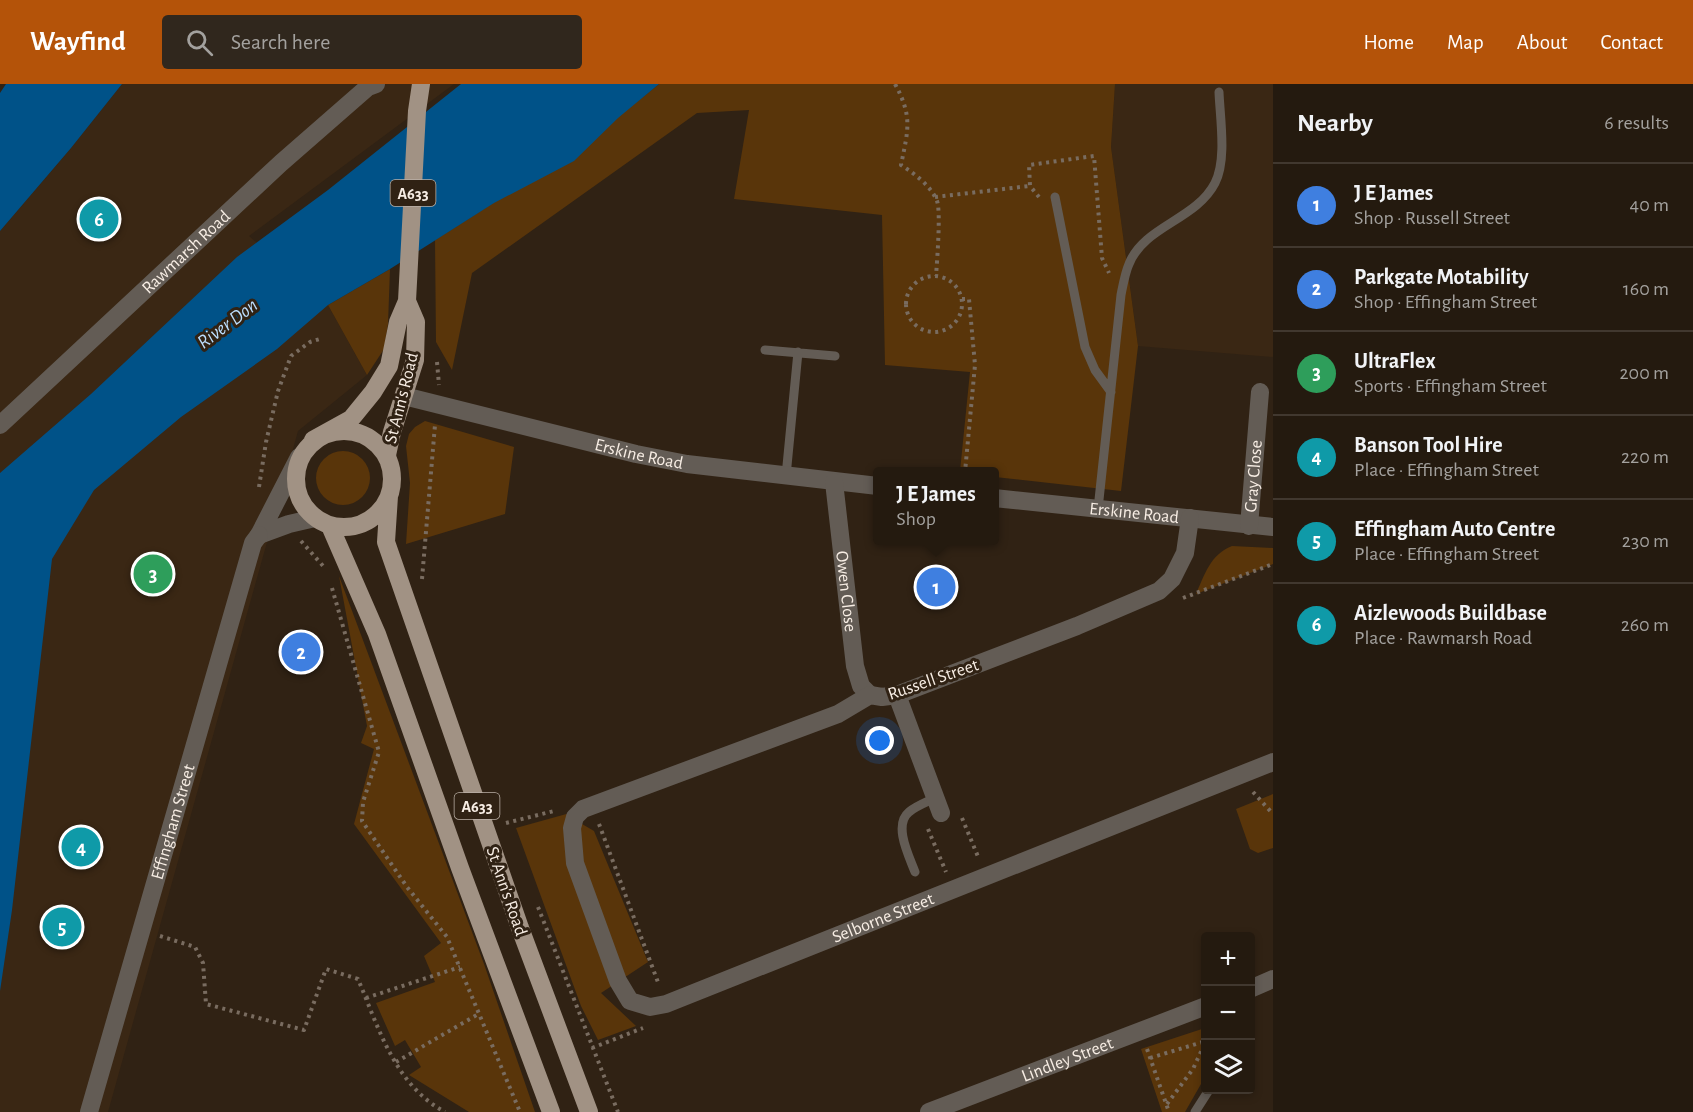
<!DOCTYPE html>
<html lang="en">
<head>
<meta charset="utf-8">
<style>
	body { margin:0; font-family:"Alegreya Sans",sans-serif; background:#30271d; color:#f1f3f6 }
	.controls { position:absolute; right:18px; bottom:18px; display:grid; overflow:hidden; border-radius:6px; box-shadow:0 3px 9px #0003 }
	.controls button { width:54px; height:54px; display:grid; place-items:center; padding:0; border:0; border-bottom:2px solid #41382f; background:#241a0f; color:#f1f3f6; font:30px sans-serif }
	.you { position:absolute; left:880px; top:657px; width:21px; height:21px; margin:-15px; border:4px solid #fff; border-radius:50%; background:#1a73e8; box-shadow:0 0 0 9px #1a73e833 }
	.badge { display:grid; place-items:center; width:39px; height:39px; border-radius:50%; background:#b45309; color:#fff; font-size:20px; font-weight:700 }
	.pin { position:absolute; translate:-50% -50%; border:3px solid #fff; box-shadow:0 2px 6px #0006 }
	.popup { position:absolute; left:873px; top:383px; width:126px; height:78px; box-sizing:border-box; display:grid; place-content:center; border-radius:6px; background:#241a0f; filter:drop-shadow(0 2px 4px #0005); font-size:20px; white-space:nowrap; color:#a3a19e }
	.popup b { font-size:22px; color:#f1f3f6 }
	.popup::after { content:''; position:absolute; left:50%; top:100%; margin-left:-12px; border:12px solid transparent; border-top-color:#241a0f }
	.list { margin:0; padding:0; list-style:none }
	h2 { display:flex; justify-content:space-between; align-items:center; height:78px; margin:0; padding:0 24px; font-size:26px }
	h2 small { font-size:20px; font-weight:400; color:#a3a19e }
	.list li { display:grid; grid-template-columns:39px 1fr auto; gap:18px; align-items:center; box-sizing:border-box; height:84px; padding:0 24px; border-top:2px solid #41382f }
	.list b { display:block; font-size:22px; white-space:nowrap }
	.list p { margin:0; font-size:20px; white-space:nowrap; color:#a3a19e }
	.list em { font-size:20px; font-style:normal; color:#a3a19e }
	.icon { flex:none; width:33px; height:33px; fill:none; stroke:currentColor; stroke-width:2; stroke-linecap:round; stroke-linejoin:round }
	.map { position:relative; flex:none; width:1273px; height:1028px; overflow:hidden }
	header { display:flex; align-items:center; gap:36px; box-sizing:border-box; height:84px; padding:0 30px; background:#b45309; color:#fff }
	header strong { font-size:28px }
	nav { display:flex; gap:33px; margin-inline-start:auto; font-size:21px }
	.search { width:420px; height:54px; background:#30271d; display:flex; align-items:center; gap:15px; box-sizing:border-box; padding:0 21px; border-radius:6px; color:#a3a19e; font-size:22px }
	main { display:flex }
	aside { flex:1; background:#241a0f }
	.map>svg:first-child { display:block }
	.built { fill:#3a2714 }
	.green { fill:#59350a }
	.water { fill:#005288 }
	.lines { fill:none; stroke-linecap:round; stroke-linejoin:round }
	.path { stroke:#796c60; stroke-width:4; stroke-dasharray:3 4.5; stroke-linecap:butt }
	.lane { stroke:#635c55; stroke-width:9 }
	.street { stroke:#635c55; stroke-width:18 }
	.primary { stroke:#a19284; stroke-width:18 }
	.labels { text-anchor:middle; stroke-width:6; stroke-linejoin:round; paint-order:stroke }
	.shield { fill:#302214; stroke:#bbb0a6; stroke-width:1.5 }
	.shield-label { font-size:16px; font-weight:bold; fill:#f7ede4 }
	.street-label { font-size:18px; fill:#f7ede4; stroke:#302214 }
	.water-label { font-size:20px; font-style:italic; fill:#bbddfd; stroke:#302214 }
</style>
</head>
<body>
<header>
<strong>Wayfind</strong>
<div class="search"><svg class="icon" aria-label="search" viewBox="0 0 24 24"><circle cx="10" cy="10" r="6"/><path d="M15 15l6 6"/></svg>Search here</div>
<nav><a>Home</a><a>Map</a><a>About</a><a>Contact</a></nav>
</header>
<main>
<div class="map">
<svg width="1273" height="1028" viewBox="0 0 1273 1028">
	<rect width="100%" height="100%" fill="#302214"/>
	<!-- built -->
	<path class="built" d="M122,0h332l-205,152 79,69 39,70 -69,56 -190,681h-108v-881l71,-83z
		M1115,0h158v273l-135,-11 -27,-199z"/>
	<!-- green -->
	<path class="green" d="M659,0h456l-4,63 27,199 -17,145 -126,-14 -1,-5 -34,-1 10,-99 -85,-7 -3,-150 -148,-16 15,-89 -52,3 -225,160 -20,97 -16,-28 -1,-102c77,-48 153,-98 224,-156z
		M390,185l-2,55 -4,25 -17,26 -39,-70z
		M425,337l89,26 -9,67 -99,30 4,-61 -4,-37 3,-12 6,-7z
		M316 394a27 27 0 1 1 54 0a27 27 0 1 1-54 0Z
		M1232,462l41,2v16l-77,30c9,-20 14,-39 36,-48z
		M339,492l145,388 51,148h-66l-60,-37 12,-8 -16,-27 -10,6 -19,-43 59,-21 -11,-26 17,-13 -87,-119 20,-75 -13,-6 6,-17z
		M1273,710v54l-15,5 -8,-4 -14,-40z
		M570,729l12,11 12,7 54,131 -47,31 35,33 -38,14 -17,-34 -65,-178z
		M1205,944v49l-20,35h-23l-21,-63z"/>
	<!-- water -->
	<path class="water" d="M6,0h116l-51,64 -71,83v-138z
		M461,0h198l-41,34 -44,43 -80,42 -104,66 -62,36 -51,44 -96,68 -87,73 -42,69 -40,351 -12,81v-518l91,-79 146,-137 91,-67z"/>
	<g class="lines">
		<!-- path -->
		<path class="path" d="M895,0c18,33 13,46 6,81 14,9 30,21 36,36 4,10 0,61 -1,75
			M935,113l94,-11
			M1039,113l-9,-11 -1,-21 65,-9 8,102 7,15
			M906 220a28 28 0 1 1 56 0a28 28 0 1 1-56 0Z
			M962,215h7l6,66 -10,107
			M437,278l2,23
			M259,403l7,-45 12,-51 13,-35 19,-14 13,-4
			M301,457l23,26
			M422,495l13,-154
			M332,504l47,164 -16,50 -1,19 45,66 40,50 73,175
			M1183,514l90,-34
			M1253,708l20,22
			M962,734l17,41
			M506,739l48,-12
			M599,740l60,161
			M928,745l18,43
			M538,823l80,205
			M160,852l35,11 8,16 3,41 98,26 22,-61 32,10c21,50 37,106 87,133
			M366,914l94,-31
			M592,964l51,-20
			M1147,965l22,63
			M1150,974l56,-17
			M396,978l84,-49
			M1167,1020l26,-35 13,-28"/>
		<!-- lane -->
		<path class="lane" d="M1055,113l30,150 10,23 16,22
			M765,266l70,6
			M786,392l12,-124
			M1098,425l23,-214c2,-10 4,-22 8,-31 15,-38 67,-44 86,-81 12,-23 5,-65 4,-91
			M915,788c-6,-16 -22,-47 -6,-60 7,-6 18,-10 26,-14
			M1195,1028l14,-22"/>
		<!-- street -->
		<g class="street">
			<path id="s1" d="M404,312l232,58 51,10 191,22"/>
			<path id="s2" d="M0,341l281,-262 87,-76 8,-3"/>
			<path d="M299,373l-40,78 30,-11 26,-6"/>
			<path id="s3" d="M834,398l21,184 6,20 9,9"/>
			<path id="s4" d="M994,414l279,29"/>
			<path id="s5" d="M1190,434l-5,35 -13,26 -13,12 -82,35 -180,69 -15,2 -12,-2 -32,19 -255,95 -8,8 -3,11 3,35 43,118 12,20 20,6 16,-3 607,-242"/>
			<path id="s6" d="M1249,442l11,-134"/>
			<path d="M897,611l44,118"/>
			<path d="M1250,905l23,-10"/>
			<path id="s7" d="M89,1028l164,-569 6,-8"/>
			<path id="s8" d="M929,1028l277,-106"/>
		</g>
		<!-- primary -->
		<path class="primary" d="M296 395a48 48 0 1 1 96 0a48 48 0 1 1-96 0Z
			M313,356l38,-21 22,-27 16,-26 9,-44 9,-21 10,-190 4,-27
			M388,376l-1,-5 5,-23 23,-72 1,-38 -9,-21
			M389,412l-3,46 134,386 69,184
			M330,442l47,108 83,234 91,244"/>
	</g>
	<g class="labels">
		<!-- shield labels -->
		<g class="shield">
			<rect x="390.5" y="96" width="45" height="26" rx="4.5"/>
			<rect x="454.5" y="709" width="45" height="26" rx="4.5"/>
		</g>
		<g class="shield-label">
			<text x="413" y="115">A633</text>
			<text x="477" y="728">A633</text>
		</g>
		<!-- street labels -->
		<g class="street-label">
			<text dy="6" stroke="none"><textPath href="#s2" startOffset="254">Rawmarsh Road</textPath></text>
			<text transform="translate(401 314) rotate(-76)" y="6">St Ann's Road</text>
			<text dy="6" stroke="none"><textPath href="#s1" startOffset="242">Erskine Road</textPath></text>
			<text dy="6" stroke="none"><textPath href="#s6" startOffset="50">Gray Close</textPath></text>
			<text dy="6" stroke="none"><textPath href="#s4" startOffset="141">Erskine Road</textPath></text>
			<text dy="6" stroke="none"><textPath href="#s3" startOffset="110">Owen Close</textPath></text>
			<text transform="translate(933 595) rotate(-19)" y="6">Russell Street</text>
			<text dy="6" stroke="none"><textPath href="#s7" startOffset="302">Effingham Street</textPath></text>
			<text transform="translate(507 807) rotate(71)" y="6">St Ann's Road</text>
			<text dy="6" stroke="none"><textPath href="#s5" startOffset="1178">Selborne Street</textPath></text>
			<text dy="6" stroke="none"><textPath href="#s8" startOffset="148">Lindley Street</textPath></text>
		</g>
		<!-- water labels -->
		<g class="water-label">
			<text transform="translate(227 239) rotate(-37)" y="7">River Don</text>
		</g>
	</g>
</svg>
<div class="controls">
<button>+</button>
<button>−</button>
<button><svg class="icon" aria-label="layers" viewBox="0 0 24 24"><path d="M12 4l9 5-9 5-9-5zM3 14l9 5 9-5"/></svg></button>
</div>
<div class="you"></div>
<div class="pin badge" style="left:936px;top:503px;background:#3f7fe0">1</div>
<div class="popup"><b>J E James</b>Shop</div>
<div class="pin badge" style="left:301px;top:568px;background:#3f7fe0">2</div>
<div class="pin badge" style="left:153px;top:490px;background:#2e9e5b">3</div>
<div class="pin badge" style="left:81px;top:763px;background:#0f9aa8">4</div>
<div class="pin badge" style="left:62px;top:843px;background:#0f9aa8">5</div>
<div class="pin badge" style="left:99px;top:135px;background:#0f9aa8">6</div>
</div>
<aside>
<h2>Nearby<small>6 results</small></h2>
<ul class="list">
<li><span class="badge" style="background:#3f7fe0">1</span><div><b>J E James</b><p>Shop · Russell Street</p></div><em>40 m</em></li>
<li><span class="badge" style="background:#3f7fe0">2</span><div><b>Parkgate Motability</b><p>Shop · Effingham Street</p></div><em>160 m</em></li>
<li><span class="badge" style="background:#2e9e5b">3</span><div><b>UltraFlex</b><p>Sports · Effingham Street</p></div><em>200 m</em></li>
<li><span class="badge" style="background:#0f9aa8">4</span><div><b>Banson Tool Hire</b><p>Place · Effingham Street</p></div><em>220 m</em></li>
<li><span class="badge" style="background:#0f9aa8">5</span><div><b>Effingham Auto Centre</b><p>Place · Effingham Street</p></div><em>230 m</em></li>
<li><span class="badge" style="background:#0f9aa8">6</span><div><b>Aizlewoods Buildbase</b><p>Place · Rawmarsh Road</p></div><em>260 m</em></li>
</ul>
</aside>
</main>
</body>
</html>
